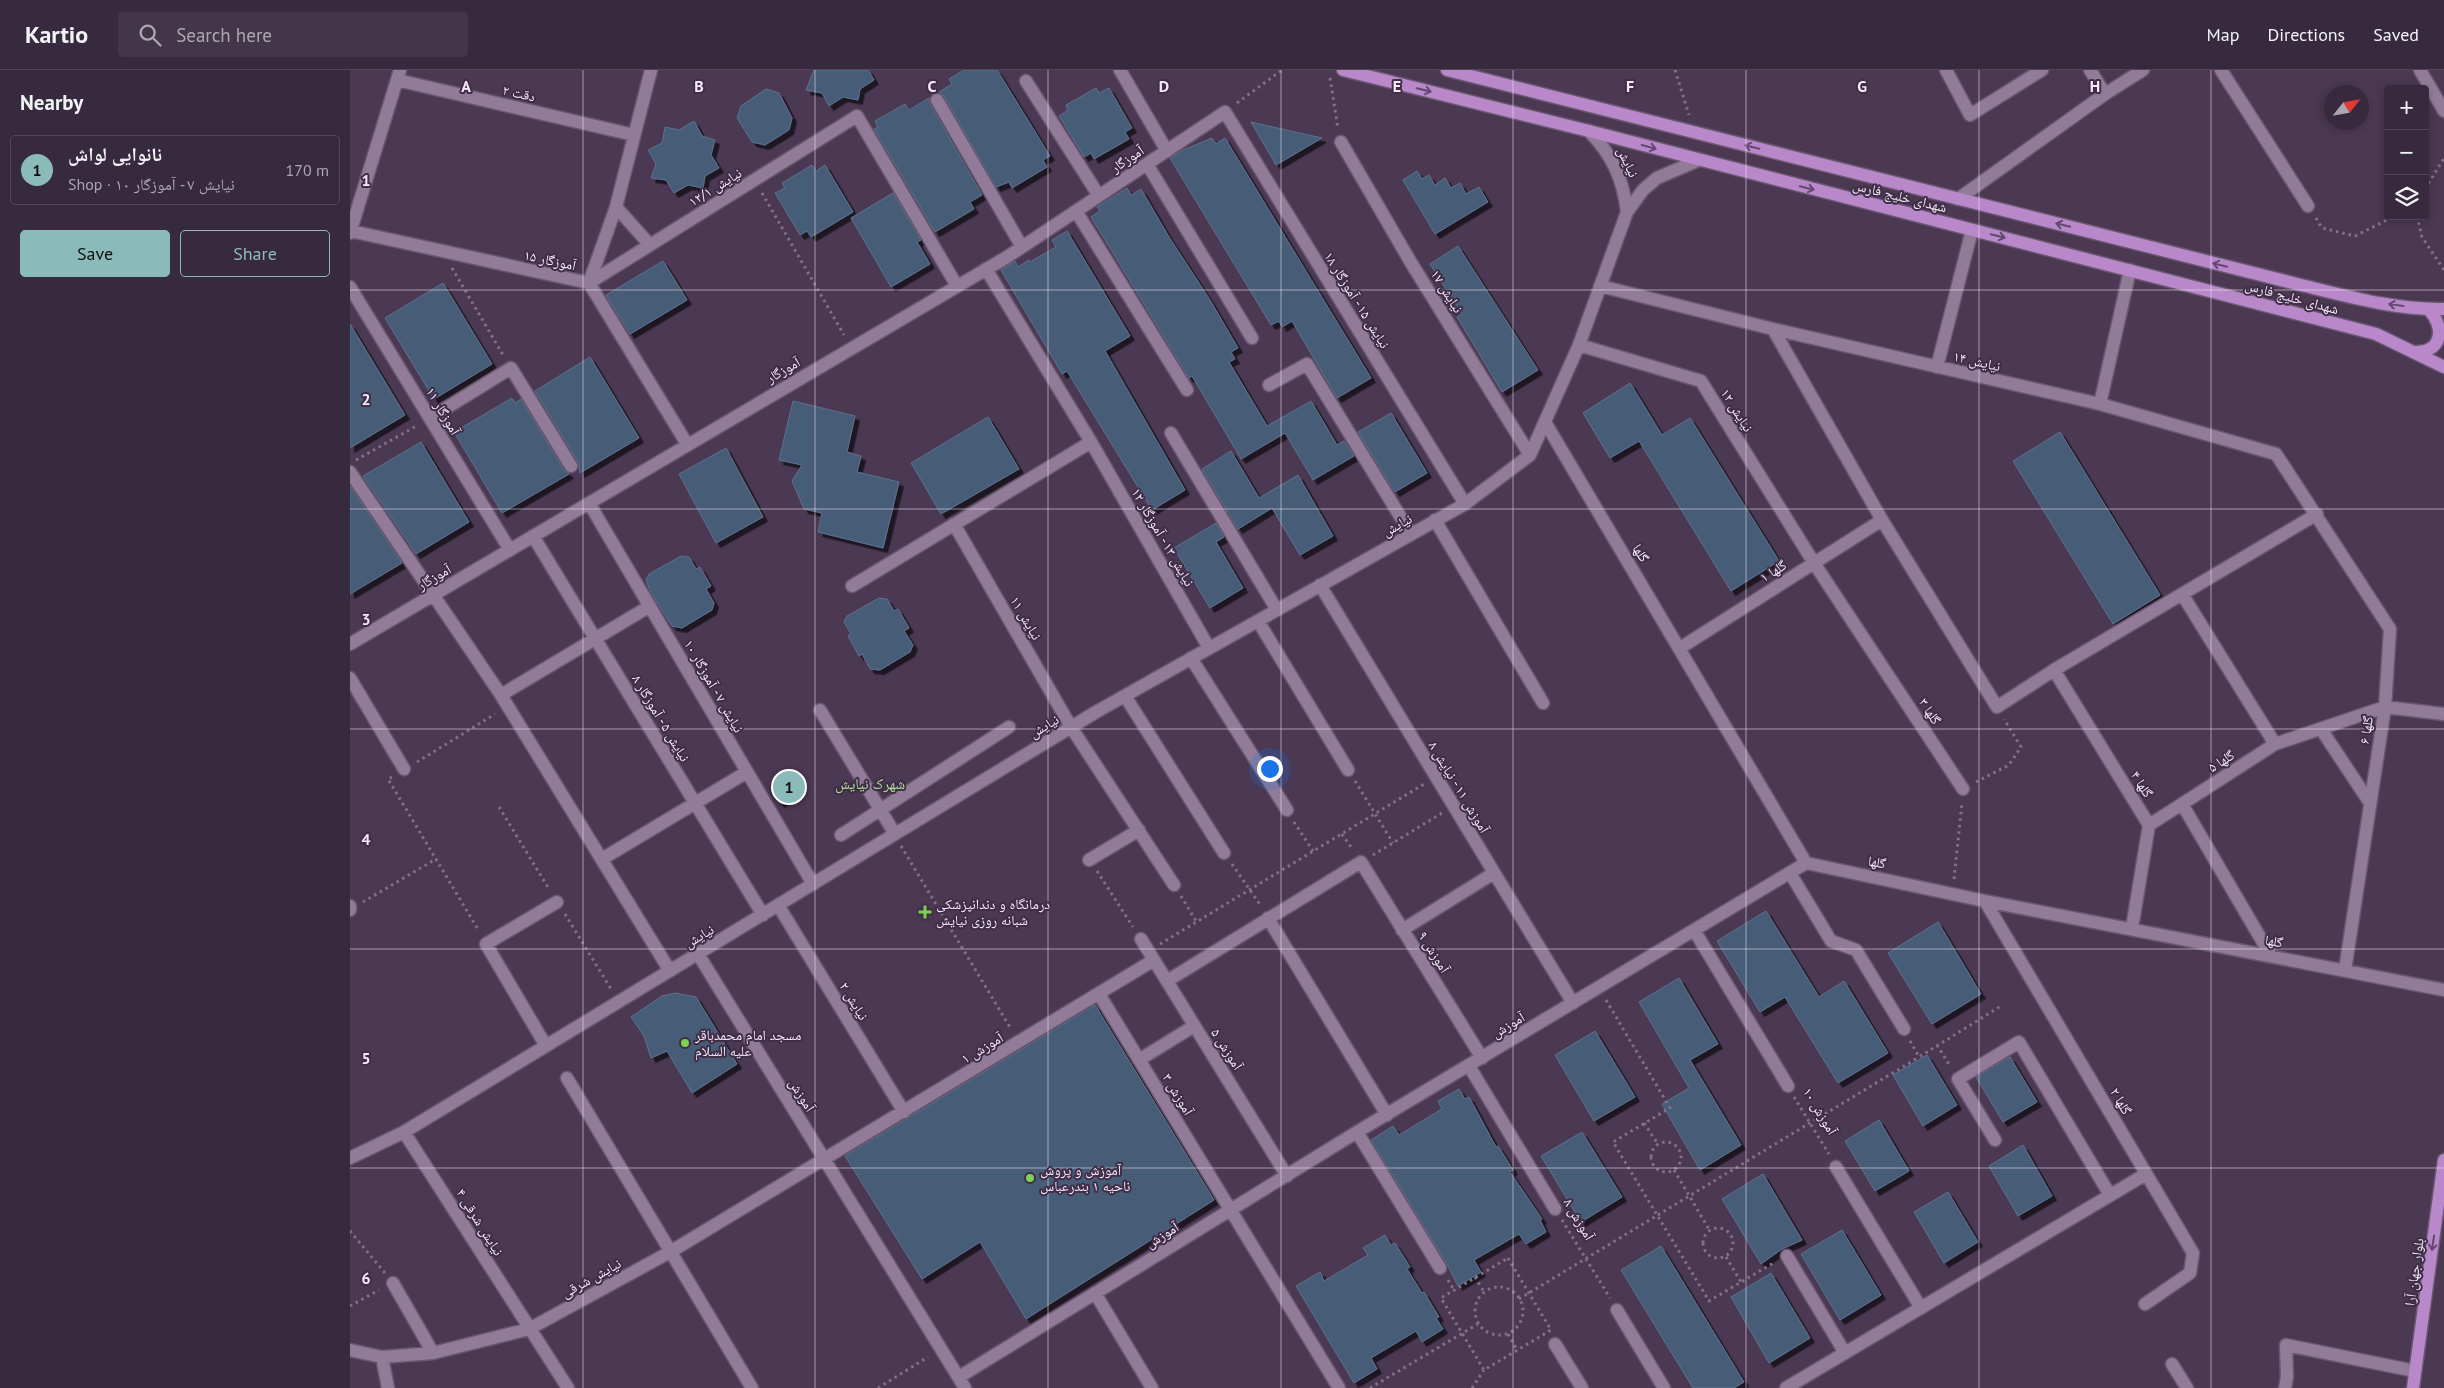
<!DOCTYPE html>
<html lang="en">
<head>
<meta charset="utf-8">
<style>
	body { margin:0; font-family:"PT Sans","Noto Naskh Arabic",sans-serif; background:#433649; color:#f1f3f6 }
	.controls { position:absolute; right:15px; top:15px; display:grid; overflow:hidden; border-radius:5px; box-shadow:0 2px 8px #0003 }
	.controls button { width:45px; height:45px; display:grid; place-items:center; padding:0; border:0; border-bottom:1px solid #524658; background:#382a3e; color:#f1f3f6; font:25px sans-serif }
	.compass { position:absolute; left:1974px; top:15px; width:45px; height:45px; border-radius:50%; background:#382a3e; box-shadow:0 2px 8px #0003; rotate:59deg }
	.you { position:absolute; left:919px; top:698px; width:18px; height:18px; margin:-12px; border:4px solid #fff; border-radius:50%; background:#1a73e8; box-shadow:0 0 0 8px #1a73e833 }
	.badge { display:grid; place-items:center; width:32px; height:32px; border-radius:50%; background:#8bbbb9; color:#111; font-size:16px; font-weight:700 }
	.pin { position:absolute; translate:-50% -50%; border:2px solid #fff; box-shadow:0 1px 5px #0006 }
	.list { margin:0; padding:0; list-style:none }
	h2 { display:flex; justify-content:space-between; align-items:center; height:65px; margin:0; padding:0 20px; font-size:21px }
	h2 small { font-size:16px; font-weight:400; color:#aba7b0 }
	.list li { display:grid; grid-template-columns:32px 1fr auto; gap:15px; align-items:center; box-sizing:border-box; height:70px; margin:0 10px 10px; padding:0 10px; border:1px solid #524658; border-radius:5px }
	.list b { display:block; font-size:19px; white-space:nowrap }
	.list p { margin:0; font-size:16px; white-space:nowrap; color:#aba7b0 }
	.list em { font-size:16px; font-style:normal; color:#aba7b0 }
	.actions { display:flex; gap:10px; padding:15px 20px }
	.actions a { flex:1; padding:11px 0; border:1px solid #8bbbb9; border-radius:5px; text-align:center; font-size:18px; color:#8bbbb9 }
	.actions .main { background:#8bbbb9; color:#111 }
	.icon { flex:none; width:28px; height:28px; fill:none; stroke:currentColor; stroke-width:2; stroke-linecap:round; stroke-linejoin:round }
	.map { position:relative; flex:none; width:2094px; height:1318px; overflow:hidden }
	header { display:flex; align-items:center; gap:30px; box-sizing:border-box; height:70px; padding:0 25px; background:#382a3e; border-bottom:1px solid #524658 }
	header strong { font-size:24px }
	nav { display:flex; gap:28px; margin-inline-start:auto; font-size:18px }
	.search { width:350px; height:45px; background:#433649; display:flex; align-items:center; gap:12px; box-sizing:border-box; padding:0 18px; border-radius:5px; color:#aba7b0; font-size:19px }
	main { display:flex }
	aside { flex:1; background:#382a3e }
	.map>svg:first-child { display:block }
	.building { fill:#465b76; stroke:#5d728f; filter:url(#shadow) }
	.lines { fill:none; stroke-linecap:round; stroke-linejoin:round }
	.minor-casing { stroke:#68576e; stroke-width:15 }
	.major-casing { stroke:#68576e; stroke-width:15 }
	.path { stroke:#827189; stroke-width:3; stroke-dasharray:2.5 4; stroke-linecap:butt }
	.minor { stroke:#917b99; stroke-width:12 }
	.major { stroke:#b888ca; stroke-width:12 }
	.oneway { stroke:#64486f }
	.grid { fill:none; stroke:#f5e9fa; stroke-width:1; stroke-opacity:0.55 }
	.poi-dot { fill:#7ed153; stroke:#402d48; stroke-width:2 }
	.labels { text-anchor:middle; stroke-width:4; stroke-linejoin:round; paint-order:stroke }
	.street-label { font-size:14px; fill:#f5e9fa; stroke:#402d48 }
	.poi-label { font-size:14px; fill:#f5e9fa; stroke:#402d48; text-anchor:start }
	.neighbourhood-label { font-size:15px; fill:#acd998; stroke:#402d48 }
	.grid-label { font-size:16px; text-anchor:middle; font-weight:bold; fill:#f5e9fa; stroke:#402d48; stroke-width:4; stroke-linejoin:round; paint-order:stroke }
</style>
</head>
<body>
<header>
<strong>Kartio</strong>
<div class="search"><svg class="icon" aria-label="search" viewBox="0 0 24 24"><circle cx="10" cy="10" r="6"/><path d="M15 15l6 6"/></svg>Search here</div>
<nav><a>Map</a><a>Directions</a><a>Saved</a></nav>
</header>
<main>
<aside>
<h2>Nearby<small></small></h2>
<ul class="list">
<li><span class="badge">1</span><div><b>نانوایی لواش</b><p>Shop · نیایش ۷ - آموزگار ۱۰</p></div><em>170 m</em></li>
</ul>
<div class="actions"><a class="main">Save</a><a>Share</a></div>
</aside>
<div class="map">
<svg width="2094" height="1318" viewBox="0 0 2094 1318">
	<defs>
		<filter id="shadow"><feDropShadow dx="4.5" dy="4.5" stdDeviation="0" flood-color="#0009"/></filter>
	</defs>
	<rect width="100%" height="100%" fill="#4b3853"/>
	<!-- building -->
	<path class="building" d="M464,0h54l6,10 -14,9 -2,11 -15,-3 -14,9 -7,-13 -16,-3z
		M614,0h33l53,86 -7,4 4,7 -35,21 -3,-6 -13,5 -52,-91 -5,-4 13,-8 -3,-5z
		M746,18l3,5 10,-5 23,40 -7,4 4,7 -35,20 -3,-6 -7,4 -25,-41 9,-6 -2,-5z
		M416,19l13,4 13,25 -3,12 -24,15 -13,-3 -15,-24 4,-12z
		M579,28l1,6 52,91 -12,7 4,7 -39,23 -61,-103 4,-2 -3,-6 30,-17 4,6z
		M344,51l8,15 13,4 -4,15 8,13 -14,8 -2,12 -15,-3 -14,8 -8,-13 -15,-2 5,-14 -8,-14 14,-7 3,-16 14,3z
		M901,52l71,16 -46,27z
		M862,68l4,6 9,-6 146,240 -34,20 -45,-77 -10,6 -3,-6 -8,4 -101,-167 11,-7z
		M462,95l4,6 9,-6 28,47 -42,25 -4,-6 -7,4 -25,-42 10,-5 -3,-5z
		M1067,101l5,8 7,-4 6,10 10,-7 6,10 9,-5 6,11 13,-7 9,15 -53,32 -32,-54z
		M777,118l4,7 10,-6 28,48 41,63 28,48 -7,4 4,7 -6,3 38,64 44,-25 26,44 7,-4 10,15 -41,24 -28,-47 -44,26 -49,-83 -3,2 -98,-161 9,-6 -3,-4z
		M543,123l28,47 -4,2 13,22 -39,23 -40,-69z
		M717,161l63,105 -25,15 80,139 -33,20 -85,-139 -5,3 -61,-104 14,-9 3,6 11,-7 1,2 26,-15 -4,-7z
		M1108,176l80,124 -36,22 -45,-75 5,-3 -32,-50z
		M313,191l24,39 -57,34 -24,-39z
		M93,213l49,81 -58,35 -49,-81z
		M0,254l55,91 -55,33z
		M240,287l49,81 -59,35 -2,-11 -43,-71z
		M1280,313l32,52 28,-17 89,143 -48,30 -92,-150 -29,17 -27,-45z
		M162,328l3,5 6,-4 43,71 5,4 -67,39 -48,-81z
		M443,331l62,15 -8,36 14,4 -4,16 42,10 -16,66 -65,-16 4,-19 -18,-4 -12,-28 10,-16 -23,-5z
		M1041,343l36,60 -32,19 -37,-60z
		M638,347l31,52 -78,45 -30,-51z
		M1710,362l100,163 -47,29 -100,-163z
		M71,372l48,80 -53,32 -53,-78z
		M376,378l37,69 -47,26 -37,-69z
		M881,381l28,47 39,-23 35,61 -33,19 -28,-47 -34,21 -36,-60z
		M0,416l52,77 -52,31z
		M866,453l8,14 -8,5 27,46 -33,20 -36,-60z
		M331,486l8,1 7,12 4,-2 11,19 -5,3 8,14 -2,7 -30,18 -10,-2 -21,-33 -5,-13 3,-6z
		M529,528l8,1 7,12 4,-2 11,19 -5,3 9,14 -3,7 -30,18 -10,-1 -8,-15 -3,2 -11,-20 3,-2 -7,-12 3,-6z
		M439,708l8,13 -17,12 -9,-14z
		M1416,841l53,86 25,-16 44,72 -50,30 -53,-86 -25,15 -43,-71z
		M1588,852l43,72 -49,30 -44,-71z
		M1329,908l39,66 -28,16 51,85 -41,25 -38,-66 27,-16 -50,-86z
		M325,923l21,4 41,67 -45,29 -25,-42 -16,7 -7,-22 -13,-19 31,-21z
		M745,935l119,195 -188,119 -46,-77 -58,37 -77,-123z
		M1245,961l40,66 -41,24 -39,-66z
		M1577,985l30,50 -34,21 -30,-51z
		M1660,987l27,45 -34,20 -27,-45z
		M1109,1019l6,10 4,-2 27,50 2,-1 15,24 -3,2 32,47 -2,1 6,12 -20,12 -7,-10 -45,26 7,12 -23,14 -11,-22 -76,-124 22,-14 6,9 43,-26 -4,-8z
		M1529,1050l30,51 -34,20 -30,-50z
		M1232,1062l40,65 -41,25 -40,-66z
		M1673,1075l29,51 -34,20 -29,-50z
		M1413,1104l39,66 -20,9 -21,15 -39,-65z
		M1598,1122l30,50 -34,21 -30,-51z
		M1492,1160l39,65 -41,25 -39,-66z
		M1035,1165l6,10 4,-2 15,24 -3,2 15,24 2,-1 15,25 -3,1 7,11 -21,13 -6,-11 -45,27 6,11 -23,14 -58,-97 24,-14 4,9 44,-26 -5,-7z
		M1311,1176l83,136 -10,6h-41l-72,-118z
		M1421,1203l39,65 -41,25 -38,-66z"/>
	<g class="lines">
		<defs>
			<path id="minor" d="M770,0l47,81
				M1596,0l24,45 72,-45
				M1740,0l15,24
				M1871,0l87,136
				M2070,0l24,41
				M47,10l237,55
				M676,11l73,115
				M587,30l85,147
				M1239,61c23,24 34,47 38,81
				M991,72l69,119 120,194
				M797,94l105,174
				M1608,129l147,-105 38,-24
				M266,137l34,38
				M726,141l111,179
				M1,161l238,52 98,161
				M0,163l50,-163
				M636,199l105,173 118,206
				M239,213l268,-167 100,170
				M239,213l27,-76 35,-137
				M1250,216l173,43 327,75 176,50 114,175 -5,78 -40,263
				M0,217l160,263
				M1423,259l109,191 115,187 57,-37 263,-156
				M1229,275l122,36 113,182 149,226
				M1587,297l35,-137
				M919,315l38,-21 104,170
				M1750,334l30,-134
				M80,348l81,-50 60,98
				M1195,352l261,441 179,38 459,89
				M821,363l106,177
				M0,402l151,223 169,276
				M239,433l224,381
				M1085,450l108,183
				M604,454l117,203 103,158
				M183,466l230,379
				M970,515l253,418
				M502,516l239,-144
				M1832,524l93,150 -93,60 89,152
				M908,551l90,149
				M0,574l657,-387 218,-145 240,392
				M1330,578l202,-128
				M841,588l96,152
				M1704,600l95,155 -17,103
				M0,608l54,91
				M151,625l149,-89
				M775,626l99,157
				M470,640l75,124
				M1971,659l49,74
				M1925,674l110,-37 59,7
				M1799,755l33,-21
				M491,765l168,-108
				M252,789l145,-87
				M739,790l50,-30
				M1440,803l41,68 25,9 48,79
				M1635,831l208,352 -3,20 -45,31
				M428,835l126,207
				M0,836v4
				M918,848l119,197
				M1052,860l92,-57
				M1344,860l94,156
				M791,869l146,237
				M348,884l267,434
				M817,911l194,-119 121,196
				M749,924l240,394
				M196,976l-60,-102 71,-42
				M789,990l55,-34
				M1119,996l86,143
				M217,1008l185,310
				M54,1062l164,256
				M1007,1062l83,136
				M1645,1070l-37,-61 61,-37 91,153
				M0,1088l54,-26 692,-420 369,-208 65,-49 49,-110 48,-133 16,-22 14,-12 42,-18
				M1486,1097l85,141
				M1437,1186l58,97
				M43,1213l40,70
				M745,1223l57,95
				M1267,1240l47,78
				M1205,1274l27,44
				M0,1280l32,7 51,-4 96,-24 141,-77 484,-292
				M32,1287l6,31
				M1822,1294l15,24
				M609,1307l398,-245 449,-269
				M1436,1318l360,-214
				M1935,1318l2,-11 -1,-32 129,26"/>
			<path id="major" d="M993,0l246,61 787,203 68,33
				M1097,0l858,216c45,11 92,24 139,23
				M2066,282c28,0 28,-27 13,-42
				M2063,1318l31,-228"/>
		</defs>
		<!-- minor casing -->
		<use href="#minor" class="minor-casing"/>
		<!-- major casing -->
		<use href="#major" class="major-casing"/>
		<!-- path -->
		<path class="path" d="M1325,0l14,45
			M980,8l8,51
			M887,33l45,-33
			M2075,119l19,-31
			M412,123l82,142
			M2067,146l5,21 22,33
			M1966,148l6,10 33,8 40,-20
			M102,198l51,87
			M6,390l62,-35
			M67,692l78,-48
			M42,707l-4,2 91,152
			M1005,711l38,62
			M1626,712l33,-17 12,-18 -17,-28
			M149,737l50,82
			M944,752l19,29
			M992,764l11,16
			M551,776l110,183
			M1023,785l69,-42
			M882,794l29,42
			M747,801l36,56
			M1604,809l8,-76
			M831,826l15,25
			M13,832l73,-43
			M215,844l46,75
			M810,874l264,-160
			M1256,930l64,108 -57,34 96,159 66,-39
			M1560,971l9,16 82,-51
			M1587,975l13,21
			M1444,1027l35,57
			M1294,1053l14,21
			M1301 1087a15 15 0 1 1 30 0a15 15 0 1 1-30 0Z
			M1324,1100l36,61
			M1212,1150l48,78
			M1353 1173a15 15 0 1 1 30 0a15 15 0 1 1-30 0Z
			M0,1161l35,42
			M1376,1187l15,25
			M1158,1188l43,72 -67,40 -43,-72z
			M1125,1207l9,15
			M1098,1210l6,10
			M1125 1241a24 24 0 1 1 48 0a24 24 0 1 1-48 0Z
			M1169,1229l400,-242
			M0,1236l29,-16
			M1158,1264l9,16
			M528,1318l50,-31
			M1020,1318l108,-64
			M1122,1318l12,-18"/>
		<!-- minor -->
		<use href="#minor" class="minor"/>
		<!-- major -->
		<use href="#major" class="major"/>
	</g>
	<!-- one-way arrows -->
	<defs><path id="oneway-shaft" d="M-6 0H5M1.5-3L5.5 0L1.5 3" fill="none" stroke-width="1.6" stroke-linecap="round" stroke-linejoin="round" transform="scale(1.25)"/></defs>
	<g class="oneway">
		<use href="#oneway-shaft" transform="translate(1074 20) rotate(14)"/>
		<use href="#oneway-shaft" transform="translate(1299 77) rotate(15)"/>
		<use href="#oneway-shaft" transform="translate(1402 77) rotate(-166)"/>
		<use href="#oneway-shaft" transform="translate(1457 118) rotate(14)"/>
		<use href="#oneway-shaft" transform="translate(1713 155) rotate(-166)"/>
		<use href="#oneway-shaft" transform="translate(1648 166) rotate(14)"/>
		<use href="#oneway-shaft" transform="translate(1870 195) rotate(-166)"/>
		<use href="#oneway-shaft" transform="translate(2046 235) rotate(-172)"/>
		<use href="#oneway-shaft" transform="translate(2083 1173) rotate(98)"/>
	</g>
	<!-- grid -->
	<path class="grid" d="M233,0v1318M465,0v1318M698,0v1318M931,0v1318M1163,0v1318M1396,0v1318M1629,0v1318M1861,0v1318M0,220h2094M0,439h2094M0,659h2094M0,879h2094M0,1098h2094"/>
	<!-- markers -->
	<g class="poi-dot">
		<path d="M572.5 834.5h5v5h5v5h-5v5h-5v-5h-5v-5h5z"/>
		<circle cx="335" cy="973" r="5"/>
		<circle cx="680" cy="1108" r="5"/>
	</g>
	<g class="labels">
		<!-- street labels -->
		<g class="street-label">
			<text transform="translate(169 23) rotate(13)" y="5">دقت ۲</text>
			<text transform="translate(777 89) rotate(-34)" y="5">آموزگار</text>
			<text transform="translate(1278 92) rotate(65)" y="5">نیایش</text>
			<text transform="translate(365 117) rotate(-32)" y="5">نیایش ۱۲/۱</text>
			<text transform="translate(1550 126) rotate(14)" y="5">شهدای خلیج فارس</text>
			<text transform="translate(200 190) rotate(12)" y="5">آموزگار ۱۵</text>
			<text transform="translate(1097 221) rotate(58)" y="5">نیایش ۱۷</text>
			<text transform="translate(1942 227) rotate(15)" y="5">شهدای خلیج فارس</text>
			<text transform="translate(1007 230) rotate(58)" y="5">نیایش ۱۵ - آموزگار ۱۸</text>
			<text transform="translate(1627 291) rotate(13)" y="5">نیایش ۱۴</text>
			<text transform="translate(433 300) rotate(-30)" y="5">آموزگار</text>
			<text transform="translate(1387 340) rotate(58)" y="5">نیایش ۱۲</text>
			<text transform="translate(93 341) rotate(59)" y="5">آموزگار ۱۱</text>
			<text transform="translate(1047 455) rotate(-29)" y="5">نیایش</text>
			<text transform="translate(813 467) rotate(60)" y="5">نیایش ۱۳ - آموزگار ۱۲</text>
			<text transform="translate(1291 483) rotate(59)" y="5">گلها</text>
			<text transform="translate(1423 501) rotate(-32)" y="5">گلها ۱</text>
			<text transform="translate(84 507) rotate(-30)" y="5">آموزگار</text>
			<text transform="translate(676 548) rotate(60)" y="5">نیایش ۱۱</text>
			<text transform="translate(364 616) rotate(60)" y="5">نیایش ۷ - آموزگار ۱۰</text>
			<text transform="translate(1580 641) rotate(57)" y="5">گلها ۳</text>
			<text transform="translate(311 648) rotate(59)" y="5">نیایش ۵ - آموزگار ۸</text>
			<text transform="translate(694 656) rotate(-31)" y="5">نیایش</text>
			<text transform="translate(2016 660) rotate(-81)" y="5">گلها ۶</text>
			<text transform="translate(1871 691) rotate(-33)" y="5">گلها ۵</text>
			<text transform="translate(1792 714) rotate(58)" y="5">گلها ۴</text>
			<text transform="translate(1109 717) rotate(59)" y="5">آموزش ۱۱ - نیایش ۸</text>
			<text transform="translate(1527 792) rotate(11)" y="5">گلها</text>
			<text transform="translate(349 866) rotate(-31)" y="5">نیایش</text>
			<text transform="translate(1924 871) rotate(11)" y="5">گلها</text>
			<text transform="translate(1084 882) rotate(58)" y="5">آموزش ۹</text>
			<text transform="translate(504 931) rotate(59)" y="5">نیایش ۲</text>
			<text transform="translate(1158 955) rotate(-31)" y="5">آموزش</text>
			<text transform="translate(632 978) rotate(-31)" y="5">آموزش ۱</text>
			<text transform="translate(877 979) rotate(58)" y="5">آموزش ۵</text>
			<text transform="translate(828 1024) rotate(59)" y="5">آموزش ۳</text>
			<text transform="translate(452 1025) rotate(58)" y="5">آموزش</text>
			<text transform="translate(1771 1031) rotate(60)" y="5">گلها ۲</text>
			<text transform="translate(1470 1041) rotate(59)" y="5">آموزش ۱۰</text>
			<text transform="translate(1229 1149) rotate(59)" y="5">آموزش ۸</text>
			<text transform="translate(130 1152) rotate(58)" y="5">نیایش شرقی ۴</text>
			<text transform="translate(812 1165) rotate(-32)" y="5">آموزش</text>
			<text transform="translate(2064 1202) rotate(-82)" y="5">بلوار جهان آرا</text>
			<text transform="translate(241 1208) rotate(-29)" y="5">نیایش شرقی</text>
		</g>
		<!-- poi labels -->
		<g class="poi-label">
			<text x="586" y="839">درمانگاه و دندانپزشکی<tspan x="586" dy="16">شبانه روزی نیایش</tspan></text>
			<text x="345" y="970">مسجد امام محمدباقر<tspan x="345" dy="16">علیه السلام</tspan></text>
			<text x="690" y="1105">آموزش و پروش<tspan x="690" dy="16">ناحیه ۱ بندرعباس</tspan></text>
		</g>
		<!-- neighbourhood labels -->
		<g class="neighbourhood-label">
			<text x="520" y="719">شهرک نیایش</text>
		</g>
	</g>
	<g class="grid-label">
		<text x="116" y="22">A</text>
		<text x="349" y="22">B</text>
		<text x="582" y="22">C</text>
		<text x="814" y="22">D</text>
		<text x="1047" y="22">E</text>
		<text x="1280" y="22">F</text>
		<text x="1512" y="22">G</text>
		<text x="1745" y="22">H</text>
		<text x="16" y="116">1</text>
		<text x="16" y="335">2</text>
		<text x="16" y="555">3</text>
		<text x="16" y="775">4</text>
		<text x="16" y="994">5</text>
		<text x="16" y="1214">6</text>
	</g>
</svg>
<div class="controls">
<button>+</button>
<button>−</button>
<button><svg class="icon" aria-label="layers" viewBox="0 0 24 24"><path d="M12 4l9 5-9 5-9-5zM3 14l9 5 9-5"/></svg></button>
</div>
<svg class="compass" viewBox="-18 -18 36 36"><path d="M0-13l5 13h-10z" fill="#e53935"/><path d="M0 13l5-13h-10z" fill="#aba7b0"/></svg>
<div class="you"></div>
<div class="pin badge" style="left:439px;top:717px">1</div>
</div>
</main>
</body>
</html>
